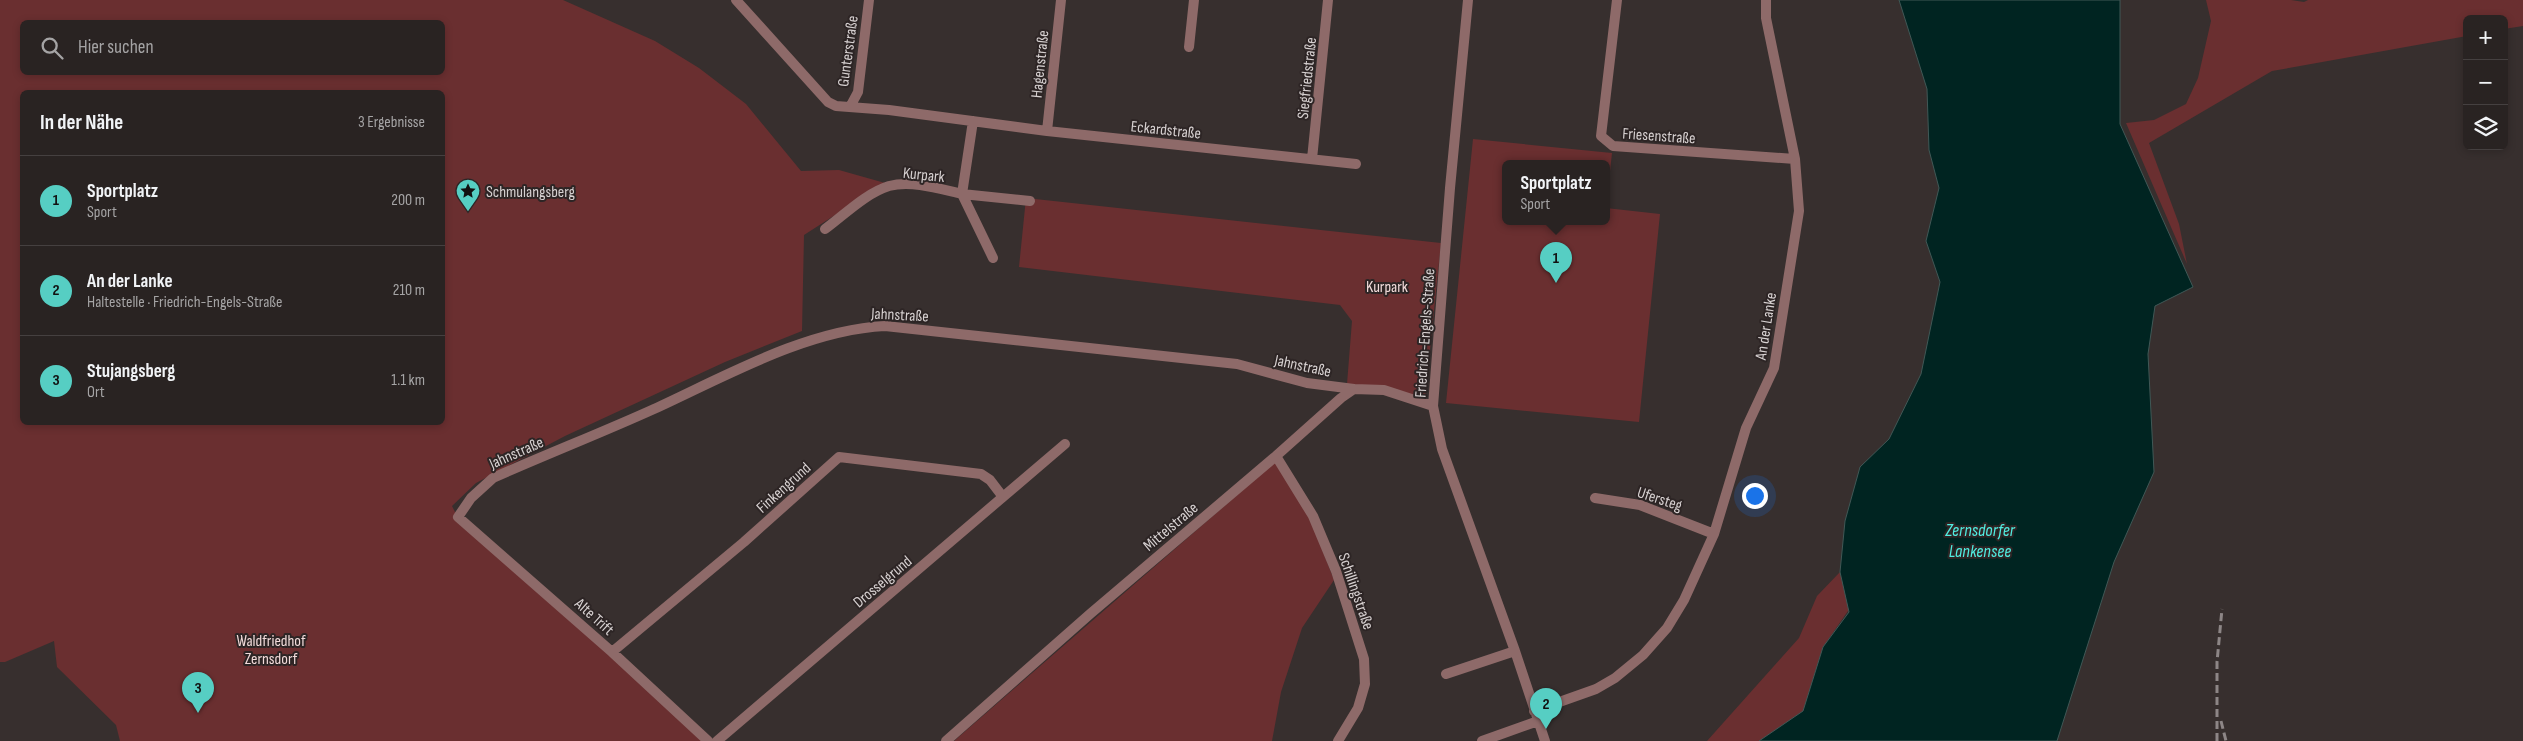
<!DOCTYPE html>
<html lang="de">
<head>
<meta charset="utf-8">
<style>
	body { margin:0; font-family:"Sofia Sans Condensed",sans-serif; background:#352f2f; color:#f1f3f6 }
	.controls { position:absolute; right:15px; top:15px; display:grid; overflow:hidden; border-radius:8px; box-shadow:0 2px 8px #0003 }
	.controls button { width:45px; height:45px; display:grid; place-items:center; padding:0; border:0; border-bottom:1px solid #454040; background:#292322; color:#f1f3f6; font:25px sans-serif }
	.you { position:absolute; left:1754px; top:495px; width:18px; height:18px; margin:-12px; border:4px solid #fff; border-radius:50%; background:#1a73e8; box-shadow:0 0 0 8px #1a73e833 }
	.badge { display:grid; place-items:center; width:32px; height:32px; border-radius:50%; background:#56cec3; color:#111; font-size:16px; font-weight:700 }
	.pin { position:absolute; translate:-50% -41px; filter:drop-shadow(0 1px 2px #0008) }
	.pin::after { content:''; position:absolute; top:26px; width:18px; height:15px; background:inherit; clip-path:polygon(0 0,100% 0,50% 100%) }
	.popup { position:absolute; left:1502px; top:160px; width:108px; height:65px; box-sizing:border-box; display:grid; place-content:center; border-radius:8px; background:#292322; filter:drop-shadow(0 1px 4px #0005); font-size:16px; white-space:nowrap; color:#a5a4a5 }
	.popup b { font-size:19px; color:#f1f3f6 }
	.popup::after { content:''; position:absolute; left:50%; top:100%; margin-left:-10px; border:10px solid transparent; border-top-color:#292322 }
	.list { margin:0; padding:0; list-style:none }
	h2 { display:flex; justify-content:space-between; align-items:center; height:65px; margin:0; padding:0 20px; font-size:21px }
	h2 small { font-size:16px; font-weight:400; color:#a5a4a5 }
	.list li { display:grid; grid-template-columns:32px 1fr auto; gap:15px; align-items:center; box-sizing:border-box; height:90px; padding:0 20px; border-top:1px solid #454040 }
	.list b { display:block; font-size:19px; white-space:nowrap }
	.list p { margin:0; font-size:16px; white-space:nowrap; color:#a5a4a5 }
	.list em { font-size:16px; font-style:normal; color:#a5a4a5 }
	.icon { flex:none; width:28px; height:28px; fill:none; stroke:currentColor; stroke-width:2; stroke-linecap:round; stroke-linejoin:round }
	.map { position:relative; flex:none; width:2523px; height:741px; overflow:hidden }
	.search { position:absolute; background:#292322; box-shadow:0 2px 8px #0003; left:20px; top:20px; width:425px; height:55px; display:flex; align-items:center; gap:12px; box-sizing:border-box; padding:0 18px; border-radius:8px; color:#a5a4a5; font-size:19px }
	.panel { position:absolute; background:#292322; box-shadow:0 2px 8px #0003; left:20px; top:90px; width:425px; height:335px; border-radius:8px }
	.map>svg:first-child { display:block }
	.green { fill:#6a2f30; fill-rule:evenodd }
	.water { fill:#002421; stroke:#405856 }
	.lines { fill:none; stroke-linecap:round; stroke-linejoin:round }
	.minor { stroke:#8e6a69; stroke-width:10 }
	.rail { stroke:#8d8686; stroke-width:3; stroke-dasharray:8 4; stroke-linecap:butt }
	.labels { text-anchor:middle; stroke-width:4; stroke-linejoin:round; paint-order:stroke }
	.street-label { font-size:16px; fill:#d7d1d1; stroke:#2d2525 }
	.poi-label { font-size:16px; fill:#d7d1d1; stroke:#2d2525; text-anchor:start }
	.park-label { font-size:16px; fill:#f2dbda; stroke:#2d2525 }
	.water-label { font-size:18px; font-style:italic; fill:#50ede1; stroke:#2d2525 }
</style>
</head>
<body>
<div class="map">
<svg width="2523" height="741" viewBox="0 0 2523 741">
	<rect width="100%" height="100%" fill="#372f2e"/>
	<!-- green -->
	<path class="green" d="M0,0h563l92,41 44,27 47,36 55,67 38,-1 46,13 -81,52 -2,96 -77,31 -160,74 -89,47 -24,23 6,12 248,223h-586l-4,-16 -59,-58 -3,-26 -49,21h-5zM22,22h420v50h-420zM22,92h420v330h-420z
		M2206,0h85l13,2 4,-2h215v26l-19,3v-10h-37v17l-195,35 -123,72 30,81 8,40 -61,-141 28,-3 32,-16 12,-26 13,-57z
		M1473,139l139,14 -6,55 54,6 -21,208 -193,-19zM1506,164h100v58h-100z
		M1026,198l415,45 -16,155 -78,-14 5,-63 -12,-16 -321,-38z
		M1275,462l35,56 24,62 -32,48 -21,64 -9,49h-318z
		M1840,572l10,36 -27,39 -20,65 -44,29h-52l92,-103 18,-42z"/>
	<!-- water -->
	<path class="water" d="M1899,0h221v124l73,163 -38,19 -7,48 6,118 -40,90 -57,179h-298l44,-30 20,-64 26,-35 -9,-40 5,-51 15,-54 29,-28 32,-65 19,-92 -14,-41 13,-53 -10,-38 -2,-61z"/>
	<g class="lines">
		<!-- minor -->
		<path class="minor" d="M736,0l92,102 8,4 53,4 158,21 309,33
			M1468,0l-18,188 -17,218 9,43 73,202 30,90
			M1617,0l-16,136 12,10 182,13
			M1189,47l5,-47
			M851,105l7,-13 11,-92
			M973,121l-11,73 68,7
			M1047,131l14,-131
			M1312,159l16,-159
			M825,229c19,-14 41,-36 64,-43 23,-6 51,3 73,8l31,64
			M1276,456l37,60 23,55 28,88 1,25 -7,24 -20,33
			M1595,498l45,7 74,29
			M612,652l132,-110 95,-85 142,17 9,6 13,17
			M1446,674l69,-23
			M1534,711l62,-22 19,-11 28,-23 24,-27 17,-28 30,-66 32,-106 28,-60 25,-157 -4,-52 -29,-141v-18
			M708,741l-96,-89 -154,-135 13,-19 22,-20c54,-24 108,-45 161,-69 72,-33 152,-79 231,-83l352,38 70,19 47,6 30,1 49,16
			M717,741l348,-297
			M946,741l144,-127 186,-158 65,-58 13,-9
			M1482,741l56,-20"/>
		<!-- rail -->
		<path class="rail" d="M2221,721l5,20
			M2217,741v-79l5,-53"/>
	</g>
	<!-- icons -->
	<defs>
		<symbol id="sight-pin" viewBox="-11 -11 22 30"><path d="M0 17L-7.5 6A9.5 9.5 0 1 1 7.5 6Z" fill="#56cec3" stroke="#2d2525"/><path d="M0-6L1.8-2.2L6-1.7L2.9 1.2L3.7 5.4L0 3.3L-3.7 5.4L-2.9 1.2L-6-1.7L-1.8-2.2Z" fill="#111"/></symbol>
	</defs>
	<g fill-rule="evenodd">
		<use href="#sight-pin" x="454" y="177" width="28" height="38"/>
	</g>
	<g class="labels">
		<!-- street labels -->
		<g class="street-label">
			<text transform="translate(847 51) rotate(-82)" y="6">Gunterstraße</text>
			<text transform="translate(1039 64) rotate(-84)" y="6">Hagenstraße</text>
			<text transform="translate(1306 78) rotate(-84)" y="6">Siegfriedstraße</text>
			<text transform="translate(1166 129) rotate(6)" y="6">Eckardstraße</text>
			<text transform="translate(1659 135) rotate(4)" y="6">Friesenstraße</text>
			<text transform="translate(924 174) rotate(6)" y="6">Kurpark</text>
			<text transform="translate(900 314) rotate(3)" y="6">Jahnstraße</text>
			<text transform="translate(1765 326) rotate(-81)" y="6">An der Lanke</text>
			<text transform="translate(1424 333) rotate(-86)" y="6">Friedrich-Engels-Straße</text>
			<text transform="translate(1303 365) rotate(12)" y="6">Jahnstraße</text>
			<text transform="translate(516 452) rotate(-24)" y="6">Jahnstraße</text>
			<text transform="translate(783 487) rotate(-42)" y="6">Finkengrund</text>
			<text transform="translate(1660 498) rotate(18)" y="6">Ufersteg</text>
			<text transform="translate(1170 526) rotate(-40)" y="6">Mittelstraße</text>
			<text transform="translate(882 581) rotate(-40)" y="6">Drosselgrund</text>
			<text transform="translate(1357 591) rotate(71)" y="6">Schillingstraße</text>
			<text transform="translate(595 616) rotate(42)" y="6">Alte Trift</text>
		</g>
		<!-- poi labels -->
		<g class="poi-label">
			<text x="486" y="197">Schmulangsberg</text>
		</g>
		<!-- park labels -->
		<g class="park-label">
			<text x="1387" y="292">Kurpark</text>
			<text x="271" y="646">Waldfriedhof<tspan x="271" dy="18">Zernsdorf</tspan></text>
		</g>
		<!-- water labels -->
		<g class="water-label">
			<text x="1980" y="536">Zernsdorfer<tspan x="1980" dy="21">Lankensee</tspan></text>
		</g>
	</g>
</svg>
<div class="controls">
<button>+</button>
<button>−</button>
<button><svg class="icon" aria-label="layers" viewBox="0 0 24 24"><path d="M12 4l9 5-9 5-9-5zM3 14l9 5 9-5"/></svg></button>
</div>
<div class="you"></div>
<div class="pin badge" style="left:1556px;top:283px">1</div>
<div class="popup"><b>Sportplatz</b>Sport</div>
<div class="pin badge" style="left:1546px;top:729px">2</div>
<div class="pin badge" style="left:198px;top:713px">3</div>
<div class="search"><svg class="icon" aria-label="search" viewBox="0 0 24 24"><circle cx="10" cy="10" r="6"/><path d="M15 15l6 6"/></svg>Hier suchen</div>
<section class="panel">
<h2>In der Nähe<small>3 Ergebnisse</small></h2>
<ul class="list">
<li><span class="badge">1</span><div><b>Sportplatz</b><p>Sport</p></div><em>200 m</em></li>
<li><span class="badge">2</span><div><b>An der Lanke</b><p>Haltestelle · Friedrich-Engels-Straße</p></div><em>210 m</em></li>
<li><span class="badge">3</span><div><b>Stujangsberg</b><p>Ort</p></div><em>1.1 km</em></li>
</ul>
</section>
</div>
</body>
</html>
